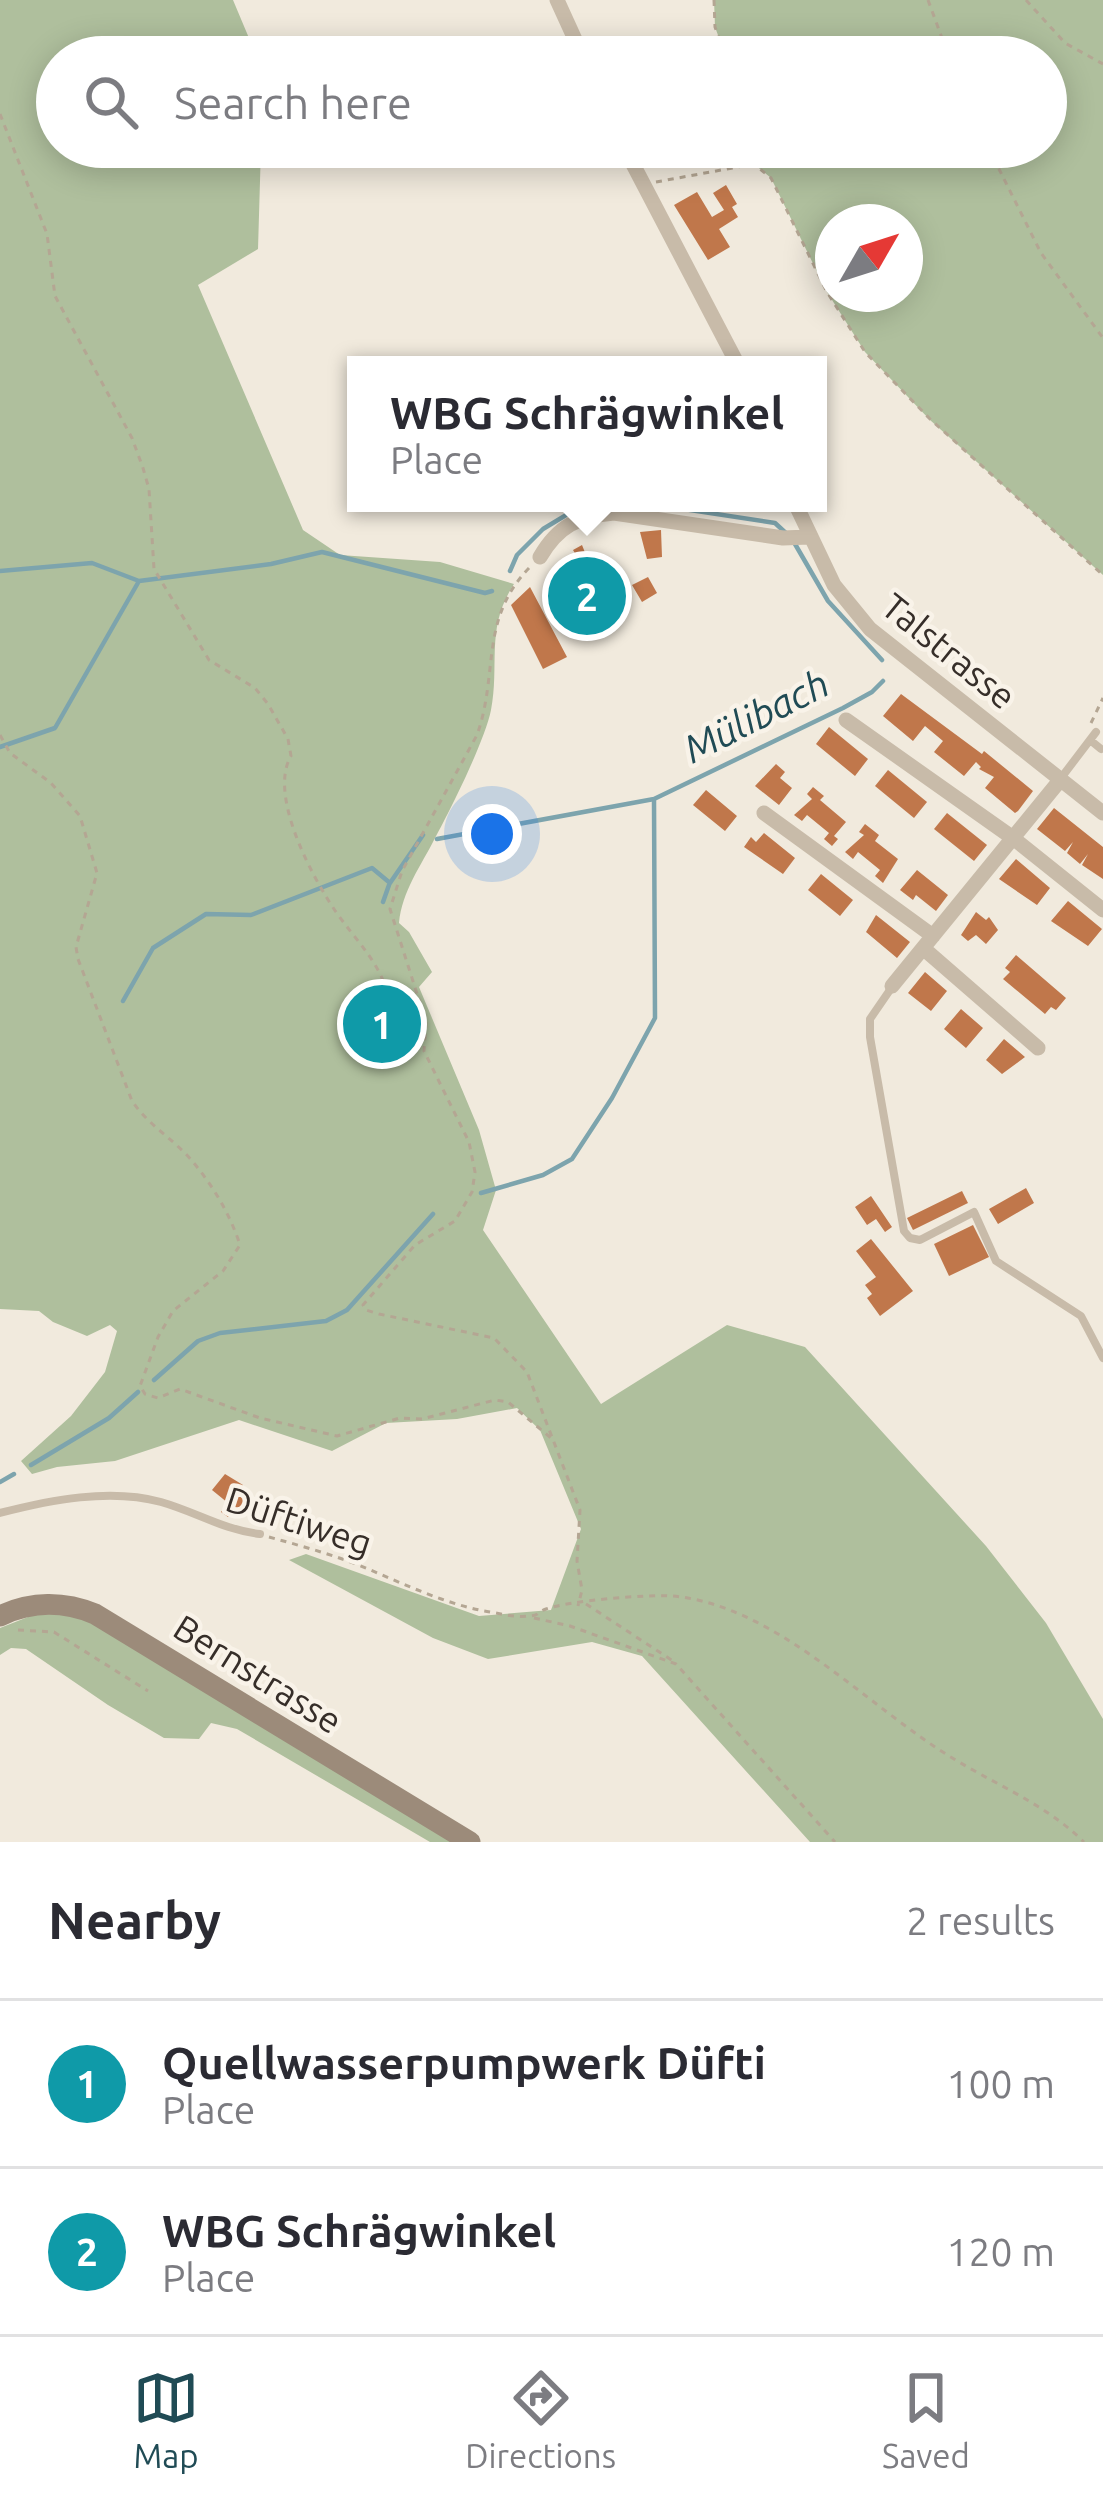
<!DOCTYPE html>
<html lang="en">
<head>
<meta charset="utf-8">
<style>
	body { margin:0; font-family:Ubuntu,sans-serif; background:#f7f7f7; color:#2b2b33 }
	.compass { position:absolute; left:815px; top:204px; width:108px; height:108px; border-radius:50%; background:#fff; box-shadow:0 6px 30px #0003; rotate:51deg }
	.you { position:absolute; left:492px; top:834px; width:42px; height:42px; margin:-30px; border:9px solid #fff; border-radius:50%; background:#1a73e8; box-shadow:0 0 0 18px #1a73e833 }
	.badge { display:grid; place-items:center; width:78px; height:78px; border-radius:50%; background:#204b55; color:#fff; font-size:39px; font-weight:700 }
	.pin { position:absolute; translate:-50% -50%; border:6px solid #fff; box-shadow:0 3px 12px #0006 }
	.popup { position:absolute; left:347px; top:356px; width:480px; height:156px; box-sizing:border-box; display:grid; place-content:center; border-radius:0px; background:#fff; filter:drop-shadow(0 3px 9px #0005); font-size:39px; white-space:nowrap; color:#7c7c81 }
	.popup b { font-size:45px; color:#2b2b33 }
	.popup::after { content:''; position:absolute; left:50%; top:100%; margin-left:-24px; border:24px solid transparent; border-top-color:#fff }
	.list { margin:0; padding:0; list-style:none }
	h2 { display:flex; justify-content:space-between; align-items:center; height:156px; margin:0; padding:0 48px; font-size:51px }
	h2 small { font-size:39px; font-weight:400; color:#7c7c81 }
	.list li { display:grid; grid-template-columns:78px 1fr auto; gap:36px; align-items:center; box-sizing:border-box; height:168px; padding:0 48px; border-top:3px solid #e1e1e2 }
	.list b { display:block; font-size:45px; white-space:nowrap }
	.list p { margin:0; font-size:39px; white-space:nowrap; color:#7c7c81 }
	.list em { font-size:39px; font-style:normal; color:#7c7c81 }
	.icon { flex:none; width:66px; height:66px; fill:none; stroke:currentColor; stroke-width:2; stroke-linecap:round; stroke-linejoin:round }
	.map { position:relative; flex:none; width:1103px; height:1842px; overflow:hidden }
	.search { position:absolute; background:#fff; box-shadow:0 6px 30px #0003; left:36px; right:36px; top:36px; height:132px; display:flex; align-items:center; gap:30px; box-sizing:border-box; padding:0 42px; border-radius:66px; color:#7c7c81; font-size:45px }
	.sheet { height:492px; background:#fff }
	nav { display:flex; justify-content:space-around; align-items:center; box-sizing:border-box; height:168px; border-top:3px solid #e1e1e2; background:#fff; font-size:33px; color:#7c7c81 }
	nav a { display:grid; justify-items:center; gap:6px }
	nav .on { color:#204b55 }
	.map>svg:first-child { display:block }
	.green { fill:#afbf9d; fill-rule:evenodd }
	.lines { fill:none; stroke-linecap:round; stroke-linejoin:round }
	.stream { stroke:#7da4ad; stroke-width:4.5 }
	.building { fill:#c0774b }
	.path { stroke:#b4a693; stroke-width:3; stroke-dasharray:6 6; stroke-linecap:butt }
	.lane { stroke:#c8bba9; stroke-width:8 }
	.street { stroke:#c8bba9; stroke-width:15 }
	.secondary { stroke:#9c8b7a; stroke-width:21 }
	.labels { text-anchor:middle; stroke-width:9; stroke-linejoin:round; paint-order:stroke }
	.street-label { font-size:36px; fill:#362e29; stroke:#f9f3e9 }
	.water-label { font-size:39px; font-style:italic; fill:#204b55; stroke:#f9f3e9 }
</style>
</head>
<body>
<div class="map">
<svg width="1103" height="1842" viewBox="0 0 1103 1842">
	<rect width="100%" height="100%" fill="#f1eadd"/>
	<!-- green -->
	<path class="green" d="M0,0h233l24,57h-200v90h204l-3,102 -60,36 105,245 37,25 100,7 74,22c-29,44 -14,80 -23,126 -6,30 -40,99 -56,128 -14,28 -33,53 -36,85l10,9 23,40 -13,15 60,143 17,60 -13,40 118,174 126,-79 78,22 181,199 60,77 57,96v123h-293l-168,-186 -50,-14 -104,17 -55,-21 -144,-78 17,-6 173,62 72,-6 30,-81 -41,-99 -23,-22 -60,11 -71,4 -54,28 -93,-31 -124,41 -58,6 -25,7 -11,-13 50,-45 34,-44 12,-41 -7,-6 -23,11 -34,-14 -14,-11 -39,-2z
		M714,0h389v575l-173,-155 -65,-68 -38,-60 -56,-114 -17,-14 1,-17h291v-90h-320l-11,-30zM833,222h72v72h-72z
		M68,1613l38,13 349,216h-25l-193,-113 -26,-6 -12,16 -35,-1 -56,-33 -82,-56 -15,-1 -11,7v-27l33,-13z"/>
	<g class="lines">
		<!-- stream -->
		<path class="stream" d="M644,503l131,20 13,12
			M795,544l33,57 54,59
			M0,571l92,-8 47,18 132,-17 51,-12 163,41 7,-2
			M510,571l7,-16 26,-26 43,-26
			M0,747l55,-19 84,-147
			M437,839l217,-40 189,-91 29,-16 11,-11
			M383,902l6,-17
			M123,1001l30,-53 53,-34 45,1 121,-47 18,15 33,-48
			M481,1193l62,-18 29,-16 40,-61 43,-80 -1,-219
			M154,1380l44,-39 22,-8 106,-12 21,-11 86,-96
			M31,1465l78,-47 29,-26
			M0,1482l14,-8"/>
	</g>
	<!-- building -->
	<path class="building" d="M653,147h35l2,5 -29,13z
		M726,185l11,19 -5,3 6,10 -19,12 11,18 -22,13 -34,-55 23,-13 15,25 12,-7 -11,-17z
		M661,530l1,27 -15,2 -7,-27z
		M582,545l10,25 -6,3 18,34 -16,9 -24,-45 16,-9 -7,-12z
		M648,577l9,16 -15,9 -10,-17z
		M530,587l37,70 -24,12 -32,-64z
		M901,694l81,60 2,-3 49,40 -15,20 -3,2 -30,-25 9,-11 -15,-8 2,-2 -5,-5 -12,14 -30,-24 9,-11 -18,-15 -12,15 -30,-25z
		M829,727l39,32 -13,17 -39,-32z
		M776,764l9,8 -5,6 12,10 -13,17 -24,-19z
		M888,770l39,32 -13,16 -39,-32z
		M813,787l11,9 -4,4 26,22 -12,14 4,3 -6,7 -8,-7 5,-6 -22,-18 -5,6 -8,-6 18,-16 -5,-5z
		M706,790l31,26 -12,15 -32,-26z
		M1054,808l49,39v32l-21,-14 6,-11 -8,10 -13,-11 6,-11 -8,9 -28,-22z
		M947,813l40,32 -13,16 -40,-32z
		M865,824l14,11 -4,6 23,18 -15,24 -8,-7 5,-6 -22,-18 -5,7 -8,-7 19,-17 -5,-3z
		M764,833l31,25 -12,16 -39,-27 7,-10 5,5z
		M1016,859l34,29 -13,17 -38,-26z
		M917,870l31,25 -12,16 -20,-16 -3,5 -13,-10z
		M821,874l32,26 -13,16 -32,-26z
		M1068,901l34,28 -14,17 -37,-25z
		M976,912l10,8 3,-3 9,13 -12,14 -10,-9 -8,6 -7,-6z
		M876,915l34,27 -13,16 -31,-26z
		M1016,955l50,43 -10,12 -5,-3 -6,7 -42,-35 7,-7 -5,-4z
		M925,972l22,19 -16,20 -23,-18z
		M961,1009l22,19 -17,20 -22,-19z
		M1004,1039l21,18 -23,17 -16,-14z
		M1026,1188l8,15 -36,21 -9,-15z
		M962,1191l6,12 -55,27 -6,-12z
		M871,1196l21,31 -7,5 -9,-13 -9,6 -12,-18z
		M973,1225l16,32 -40,19 -15,-32z
		M871,1239l42,52 -33,25 -13,-18 5,-4 -7,-9 11,-8 -20,-26z
		M225,1474l18,11 -2,2 14,12 -13,16 -8,-6 -6,8 -7,-5 7,-9 -16,-13z"/>
	<g class="lines">
		<!-- path -->
		<path class="path" d="M714,0l1,27 11,30
			M928,0l21,57
			M1026,0l39,43 38,21
			M0,114l47,120 8,62 77,142 11,30 6,21 5,80 55,91 46,28 13,16 20,35 3,17c-23,39 21,121 45,156 21,30 45,51 53,87l27,12 9,10
			M988,147l53,106 62,85
			M754,162l1,-15
			M656,182l98,-18 17,14 56,114 38,60 65,67 173,156
			M529,568c-50,52 -30,105 -52,167l-75,136 -12,38 36,113 -2,29 45,91 6,30 -3,20 -17,29 -40,24 -52,60 3,5 13,4 115,24 33,34 53,138 -3,51 5,29 -4,16
			M1091,723l12,-25
			M0,735l10,18 41,30 29,33 17,57 -21,74 2,12 54,142c17,25 42,38 61,61 20,24 37,52 47,83l-17,26 -50,40 -15,26 -18,49 5,8 13,4 22,-9 80,29 77,18 63,-18 22,1 73,-19 13,2 43,36
			M269,1537c29,8 58,16 87,27 42,17 83,38 128,47 14,2 32,7 45,5 12,-1 6,-3 17,-7 21,-8 102,-15 126,-13 105,9 195,111 282,163 46,28 91,45 130,83
			M586,1604l87,57
			M534,1618l36,8 106,38 159,178
			M18,1630l36,2 94,59"/>
		<!-- lane -->
		<path class="lane" d="M1090,740l11,9
			M1061,778l35,-46
			M892,987l-22,32v18l34,194 6,7 10,2 54,-28 22,49 85,55 22,42
			M0,1513c50,-13 110,-25 161,-11 35,10 63,28 99,32"/>
		<!-- street -->
		<path class="street" d="M557,0l26,57
			M624,147l114,218
			M795,503l39,82 36,44 233,184
			M540,557c18,-31 38,-41 74,-44l169,25 26,-1
			M846,720l167,118 90,72
			M764,813l169,123
			M892,986l31,-38
			M1038,1048l-115,-100 138,-169"/>
		<!-- secondary -->
		<path class="secondary" d="M0,1616c31,-15 64,-15 95,-2l375,228"/>
	</g>
	<g class="labels">
		<!-- street labels -->
		<g class="street-label">
			<text transform="translate(949 651) rotate(39)" y="13">Talstrasse</text>
			<text transform="translate(299 1521) rotate(18)" y="13">Düftiweg</text>
			<text transform="translate(258 1674) rotate(32)" y="13">Bernstrasse</text>
		</g>
		<!-- water labels -->
		<g class="water-label">
			<text transform="translate(756 716) rotate(-27)" y="14">Mülibach</text>
		</g>
	</g>
</svg>
<svg class="compass" viewBox="-18 -18 36 36"><path d="M0-13l5 13h-10z" fill="#e53935"/><path d="M0 13l5-13h-10z" fill="#7c7c81"/></svg>
<div class="you"></div>
<div class="pin badge" style="left:382px;top:1024px;background:#0f9aa8">1</div>
<div class="pin badge" style="left:587px;top:596px;background:#0f9aa8">2</div>
<div class="popup"><b>WBG Schrägwinkel</b>Place</div>
<div class="search"><svg class="icon" aria-label="search" viewBox="0 0 24 24"><circle cx="10" cy="10" r="6"/><path d="M15 15l6 6"/></svg>Search here</div>
</div>
<section class="sheet">
<h2>Nearby<small>2 results</small></h2>
<ul class="list">
<li><span class="badge" style="background:#0f9aa8">1</span><div><b>Quellwasserpumpwerk Düfti</b><p>Place</p></div><em>100 m</em></li>
<li><span class="badge" style="background:#0f9aa8">2</span><div><b>WBG Schrägwinkel</b><p>Place</p></div><em>120 m</em></li>
</ul>
</section>
<nav>
<a class="on"><svg class="icon" aria-label="map" viewBox="0 0 24 24"><path d="M3 6l6-2 6 2 6-2v14l-6 2-6-2-6 2zM9 4v14M15 6v14"/></svg>Map</a>
<a><svg class="icon" aria-label="directions" viewBox="0 0 24 24"><path d="M12 3l9 9-9 9-9-9zM9 14v-3h6M13 9l2 2-2 2"/></svg>Directions</a>
<a><svg class="icon" aria-label="saved" viewBox="0 0 24 24"><path d="M7 4h10v16l-5-4-5 4z"/></svg>Saved</a>
</nav>
</body>
</html>
